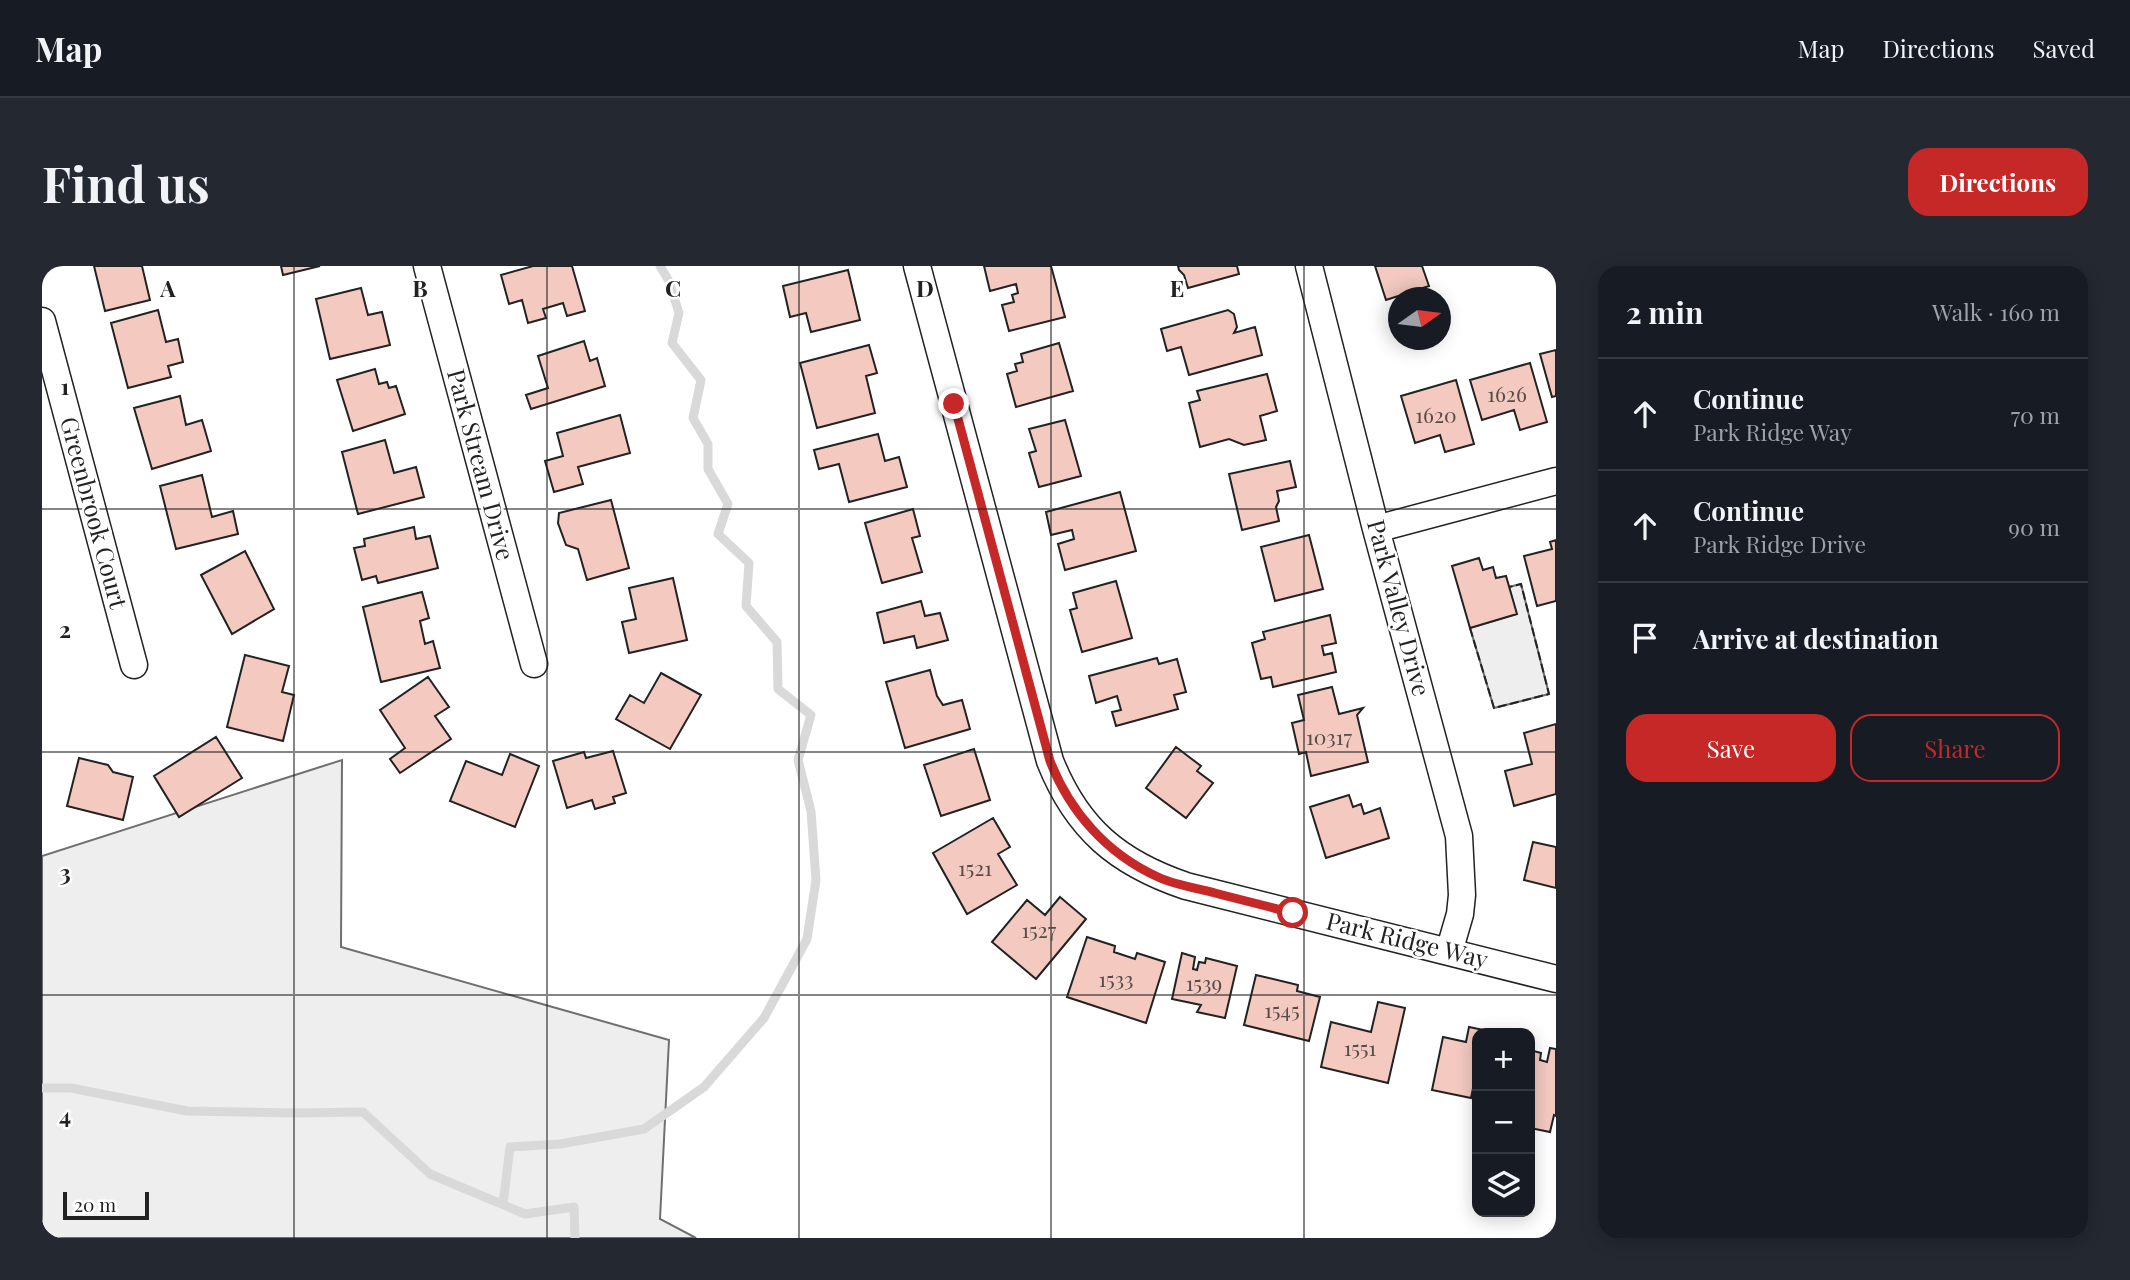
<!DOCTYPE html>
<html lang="en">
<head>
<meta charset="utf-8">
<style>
	body { margin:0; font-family:"Playfair Display",serif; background:#242831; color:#f1f3f6 }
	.controls { position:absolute; right:21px; bottom:21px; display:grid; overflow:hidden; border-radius:14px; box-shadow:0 4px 18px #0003 }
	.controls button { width:63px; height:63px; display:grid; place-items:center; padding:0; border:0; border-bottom:2px solid #363941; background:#171b24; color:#f1f3f6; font:35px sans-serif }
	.compass { position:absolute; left:1346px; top:21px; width:63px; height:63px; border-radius:50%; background:#171b24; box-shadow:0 4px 18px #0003; rotate:76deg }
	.scale { position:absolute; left:21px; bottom:18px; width:86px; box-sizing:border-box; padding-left:7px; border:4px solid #222; border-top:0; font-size:19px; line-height:24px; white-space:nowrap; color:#222; -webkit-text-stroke:5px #fff; paint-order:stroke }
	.stop { position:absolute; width:21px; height:21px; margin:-16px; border:5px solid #c62828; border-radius:50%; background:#fff }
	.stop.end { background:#c62828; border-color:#fff; box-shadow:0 2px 7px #0008 }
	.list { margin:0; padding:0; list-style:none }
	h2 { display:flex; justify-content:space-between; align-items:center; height:91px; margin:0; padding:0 28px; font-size:30px }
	h2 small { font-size:23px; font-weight:400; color:#9ea1a6 }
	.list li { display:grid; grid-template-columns:46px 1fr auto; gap:21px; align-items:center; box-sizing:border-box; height:112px; padding:0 28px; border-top:2px solid #363941 }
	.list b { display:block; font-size:26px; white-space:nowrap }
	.list p { margin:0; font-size:23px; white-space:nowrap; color:#9ea1a6 }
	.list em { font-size:23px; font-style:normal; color:#9ea1a6 }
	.actions { display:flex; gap:14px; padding:21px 28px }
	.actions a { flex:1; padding:16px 0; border:2px solid #c62828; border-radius:21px; text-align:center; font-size:24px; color:#c62828 }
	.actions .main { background:#c62828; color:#fff }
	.icon { flex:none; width:38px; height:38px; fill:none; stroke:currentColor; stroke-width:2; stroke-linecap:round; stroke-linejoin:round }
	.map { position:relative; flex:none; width:1514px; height:972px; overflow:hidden; border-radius:21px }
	header { display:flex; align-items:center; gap:42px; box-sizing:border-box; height:98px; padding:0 35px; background:#171b24; border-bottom:2px solid #363941 }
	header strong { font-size:33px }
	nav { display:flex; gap:38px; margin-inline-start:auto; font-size:24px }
	.intro { display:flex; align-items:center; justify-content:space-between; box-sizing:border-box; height:168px; padding:0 42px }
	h1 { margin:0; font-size:49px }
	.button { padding:18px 32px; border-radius:21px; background:#c62828; color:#fff; font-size:24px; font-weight:700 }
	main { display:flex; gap:42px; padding:0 42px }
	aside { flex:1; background:#171b24; border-radius:21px; box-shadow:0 4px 18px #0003 }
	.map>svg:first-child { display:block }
	.green { fill:#eee; stroke:#6f6f6f; stroke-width:2 }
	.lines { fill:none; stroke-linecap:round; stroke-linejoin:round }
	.stream { stroke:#d9d9d9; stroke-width:9 }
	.building { fill:#f3c9c0; stroke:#222; stroke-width:2 }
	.minor-casing { stroke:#222; stroke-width:29 }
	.minor { stroke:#fff; stroke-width:26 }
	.fence { stroke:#222; stroke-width:2; stroke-dasharray:9 3.5; stroke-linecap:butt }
	.route { stroke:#c62828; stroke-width:9 }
	.grid { fill:none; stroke:#222; stroke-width:2; stroke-opacity:0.55 }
	.labels { text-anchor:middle; stroke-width:5; stroke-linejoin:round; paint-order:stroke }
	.number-label { font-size:21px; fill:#564c4a }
	.street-label { font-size:24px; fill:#222; stroke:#fff }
	.grid-label { font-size:23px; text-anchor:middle; font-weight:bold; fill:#222; stroke:#fff; stroke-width:5; stroke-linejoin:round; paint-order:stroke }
</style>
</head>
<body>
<header>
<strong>Map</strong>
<nav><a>Map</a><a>Directions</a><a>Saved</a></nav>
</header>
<div class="intro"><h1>Find us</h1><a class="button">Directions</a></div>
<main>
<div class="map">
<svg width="1514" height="972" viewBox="0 0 1514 972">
	<rect width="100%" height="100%" fill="#fff"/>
	<!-- green -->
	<path class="green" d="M1479,318l28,110 -55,14 -24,-80 46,-14 -7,-27z
		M300,494l-1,187 328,93 -9,179 36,19h-654v-382z"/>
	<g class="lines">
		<!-- stream -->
		<path class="stream" d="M0,822h29l116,23 110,2 66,-1 67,62 95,40 49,-7 1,31
			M461,938l7,-57 50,-3 84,-15 60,-42 60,-69 43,-79 9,-59 -5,-69 -13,-51 13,-45 -33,-26 -1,-47 -31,-36 3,-43 -31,-29 10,-30 -20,-35v-25l-15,-26 8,-38 -29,-37 7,-30 -10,-32 -9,-15"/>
	</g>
	<!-- building -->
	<path class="building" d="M52,0h48l8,34 -45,11z
		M239,0h39l-37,9z
		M491,0h39l13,45 -18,5 -4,-13 -20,6 3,9 -18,5 -6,-23 -13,4 -8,-29z
		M942,0h67l14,51 -56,14 -7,-26 12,-3 -2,-7 6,-2 -2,-9 -26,7z
		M1136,0h59l2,8 -51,14 -4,-13 -5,-5z
		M1333,0h47l7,20 -43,14z
		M806,4l12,50 -49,12 -5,-19 -16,4 -7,-31z
		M319,22l7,27 14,-3 8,33 -60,14 -14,-60z
		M116,44l8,32 12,-3 5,23 -15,4 3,11 -43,11 -17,-65z
		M1186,44l6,4 3,13 -3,6 21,-6 7,28 -73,20 -8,-28 -14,4 -6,-22z
		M542,75l6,20 7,-3 8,28 -74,23 -5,-14 22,-7 -10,-32z
		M1017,77l14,48 -57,16 -9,-33 10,-3 -2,-7 8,-2 -2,-8z
		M827,79l8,28 -11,3 9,37 -58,15 -17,-65z
		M1514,84v46l-4,1 -12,-43z
		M1488,97l17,59 -27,8 -6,-20 -32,10 -12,-40z
		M333,103l4,15 8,-2 2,6 7,-2 9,28 -52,17 -16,-51z
		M1225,108l10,37 -17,5 6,24 -22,5 -15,-6 -29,8 -11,-44 11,-3 -3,-9z
		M1414,114l18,64 -29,8 -5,-17 -25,8 -14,-47z
		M138,130l6,29 16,-5 9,31 -59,18 -18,-61z
		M578,149l10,38 -52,14 5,17 -29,8 -9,-31 18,-5 -6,-23z
		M1023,154l16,56 -42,11 -10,-34 7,-2 -7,-22z
		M836,168l7,27 14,-4 8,30 -58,15 -10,-38 -20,5 -5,-19z
		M343,174l9,33 22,-6 8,30 -66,17 -16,-62z
		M1248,195l6,26 -19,4 2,10 -3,6 3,14 -37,9 -13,-56z
		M160,209l10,42 21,-6 5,23 -62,15 -16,-63z
		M1078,226l16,59 -71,19 -7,-26 16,-5 -2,-9 -21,5 -5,-23z
		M569,234l18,68 -42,12 -9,-31 -12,-4 -8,-22 1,-10z
		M871,243l7,27 -8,2 10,34 -40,11 -17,-60z
		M372,261l2,12 14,-3 8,32 -60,15 -2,-7 -14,4 -8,-32 11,-2 -1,-7z
		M1267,269l14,54 -48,12 -14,-54z
		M1514,274v61l-19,5 -13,-50 28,-7 -2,-7z
		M203,285l29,58 -42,25 -31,-59z
		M1437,292l4,12 10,-3 3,11 10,-2 11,38 -47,14 -18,-62z
		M631,312l14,62 -58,13 -7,-31 14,-3 -7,-31z
		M1074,315l16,57 -50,14 -12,-42 7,-2 -4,-15z
		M380,326l7,26 -9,3 5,23 8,-3 7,27 -59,14 -18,-75z
		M879,335l4,15 15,-3 8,27 -31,8 -3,-12 -30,7 -7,-30z
		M1288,349l6,28 -14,3 2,9 8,-2 4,19 -63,15 -2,-10 -10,2 -9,-36 13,-4 -2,-7z
		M203,389l44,11 -7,26 12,3 -11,46 -56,-14z
		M1115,392l2,6 18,-5 9,33 -12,3 4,14 -62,17 -4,-14 9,-2 -4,-14 -21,7 -7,-27z
		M888,404l7,26 6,9 19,-5 8,29 -65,19 -19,-66z
		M619,407l40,22 -31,54 -54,-30 14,-24 14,8z
		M386,411l21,30 -14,9 16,23 -51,34 -10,-14 15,-11 -25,-38z
		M1290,421l7,27 24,-6 -6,7 11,47 -57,14 -5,-24 -7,2 -7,-31 12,-3 -6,-25z
		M1514,458v70l-42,12 -9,-35 27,-7 -8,-31z
		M174,471l26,41 -63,39 -25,-41z
		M1134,481l25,19 -4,5 16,12 -27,35 -40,-30z
		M932,483l16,51 -49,16 -17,-51z
		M571,485l13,42 -13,4 2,6 -20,6 -3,-9 -25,8 -14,-47 31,-9 2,6z
		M468,488l29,12 -24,61 -65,-26 16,-40 36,14z
		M37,492l29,7 5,7 20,5 -10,43 -56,-14z
		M1307,529l4,12 8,-3 3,10 16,-6 9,30 -63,20 -16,-51z
		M951,552l17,29 -12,7 19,31 -50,29 -34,-61z
		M1491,576l23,5v41l-32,-8z
		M1018,631l26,22 -50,60 -44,-37 35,-42 18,15z
		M1045,671l28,9 -1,6 21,7 2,-6 28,9 -19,61 -79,-26z
		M1140,687l13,4 -2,12 4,1 2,-8 6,1 1,-5 31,8 -12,52 -28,-6 4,-7 -29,-6z
		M1214,709l42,10 -1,6 23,6 -11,44 -65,-16z
		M1336,736l27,6 -17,75 -67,-16 10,-45 40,10z
		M1427,761l29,6h-21v36l-6,29 -39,-8 11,-53 23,5z
		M1508,782l6,1v67l-2,-1 -4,17 -20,-4v-78l11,3 -1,7 7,2z"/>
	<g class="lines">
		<defs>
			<path id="minor" d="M385,0l107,398
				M875,0l133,495c27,68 68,102 136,125l370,93
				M1267,0l67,263 83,307 3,59 -2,19 -11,38
				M0,55l92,344
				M1334,263l180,-48"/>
		</defs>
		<!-- minor casing -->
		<use href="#minor" class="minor-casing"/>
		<!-- minor -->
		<use href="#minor" class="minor"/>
		<!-- fence -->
		<path class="fence" d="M1428,362l24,80 55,-14 -28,-110 -12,3"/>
	</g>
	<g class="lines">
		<!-- route -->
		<path class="route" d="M912,138l96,357c20,51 57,93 108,116 17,8 38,11 57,16 26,7 52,13 78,20"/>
	</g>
	<!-- grid -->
	<path class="grid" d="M252,0v972M505,0v972M757,0v972M1009,0v972M1262,0v972M0,243h1514M0,486h1514M0,729h1514"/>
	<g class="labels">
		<!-- number labels -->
		<g class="number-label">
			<text x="1465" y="136">1626</text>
			<text x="1394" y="157">1620</text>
			<text x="1287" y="479">10317</text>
			<text x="933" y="610">1521</text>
			<text x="997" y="672">1527</text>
			<text x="1074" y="721">1533</text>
			<text x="1162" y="725">1539</text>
			<text x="1240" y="752">1545</text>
			<text x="1318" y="790">1551</text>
		</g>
		<!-- street labels -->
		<g class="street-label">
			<text transform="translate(438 199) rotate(75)" y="8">Park Stream Drive</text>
			<text transform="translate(51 247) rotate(75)" y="8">Greenbrook Court</text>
			<text transform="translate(1356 342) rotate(75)" y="8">Park Valley Drive</text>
			<text transform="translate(1365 675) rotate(14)" y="8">Park Ridge Way</text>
		</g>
	</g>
	<g class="grid-label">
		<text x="126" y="31">A</text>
		<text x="378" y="31">B</text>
		<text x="631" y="31">C</text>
		<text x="883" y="31">D</text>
		<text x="1135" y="31">E</text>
		<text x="23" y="129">1</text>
		<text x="23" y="372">2</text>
		<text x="23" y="615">3</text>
		<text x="23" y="858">4</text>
	</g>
</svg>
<div class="controls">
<button>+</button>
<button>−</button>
<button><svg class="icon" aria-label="layers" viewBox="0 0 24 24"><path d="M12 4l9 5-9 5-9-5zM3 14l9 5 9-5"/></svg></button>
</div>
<svg class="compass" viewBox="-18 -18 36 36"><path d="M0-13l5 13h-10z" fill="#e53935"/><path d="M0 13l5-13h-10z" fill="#9ea1a6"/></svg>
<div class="scale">20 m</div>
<div class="stop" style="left:1251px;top:647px"></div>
<div class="stop end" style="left:912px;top:138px"></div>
</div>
<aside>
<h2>2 min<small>Walk · 160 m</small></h2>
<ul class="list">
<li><svg class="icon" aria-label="ahead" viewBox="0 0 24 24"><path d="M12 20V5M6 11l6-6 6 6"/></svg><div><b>Continue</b><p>Park Ridge Way</p></div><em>70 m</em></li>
<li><svg class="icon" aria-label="ahead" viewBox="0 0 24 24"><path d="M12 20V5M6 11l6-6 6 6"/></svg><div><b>Continue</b><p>Park Ridge Drive</p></div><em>90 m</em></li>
<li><svg class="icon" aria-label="arrive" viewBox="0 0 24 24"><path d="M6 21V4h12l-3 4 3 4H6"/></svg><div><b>Arrive at destination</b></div></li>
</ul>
<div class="actions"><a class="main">Save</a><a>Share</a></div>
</aside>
</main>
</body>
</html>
